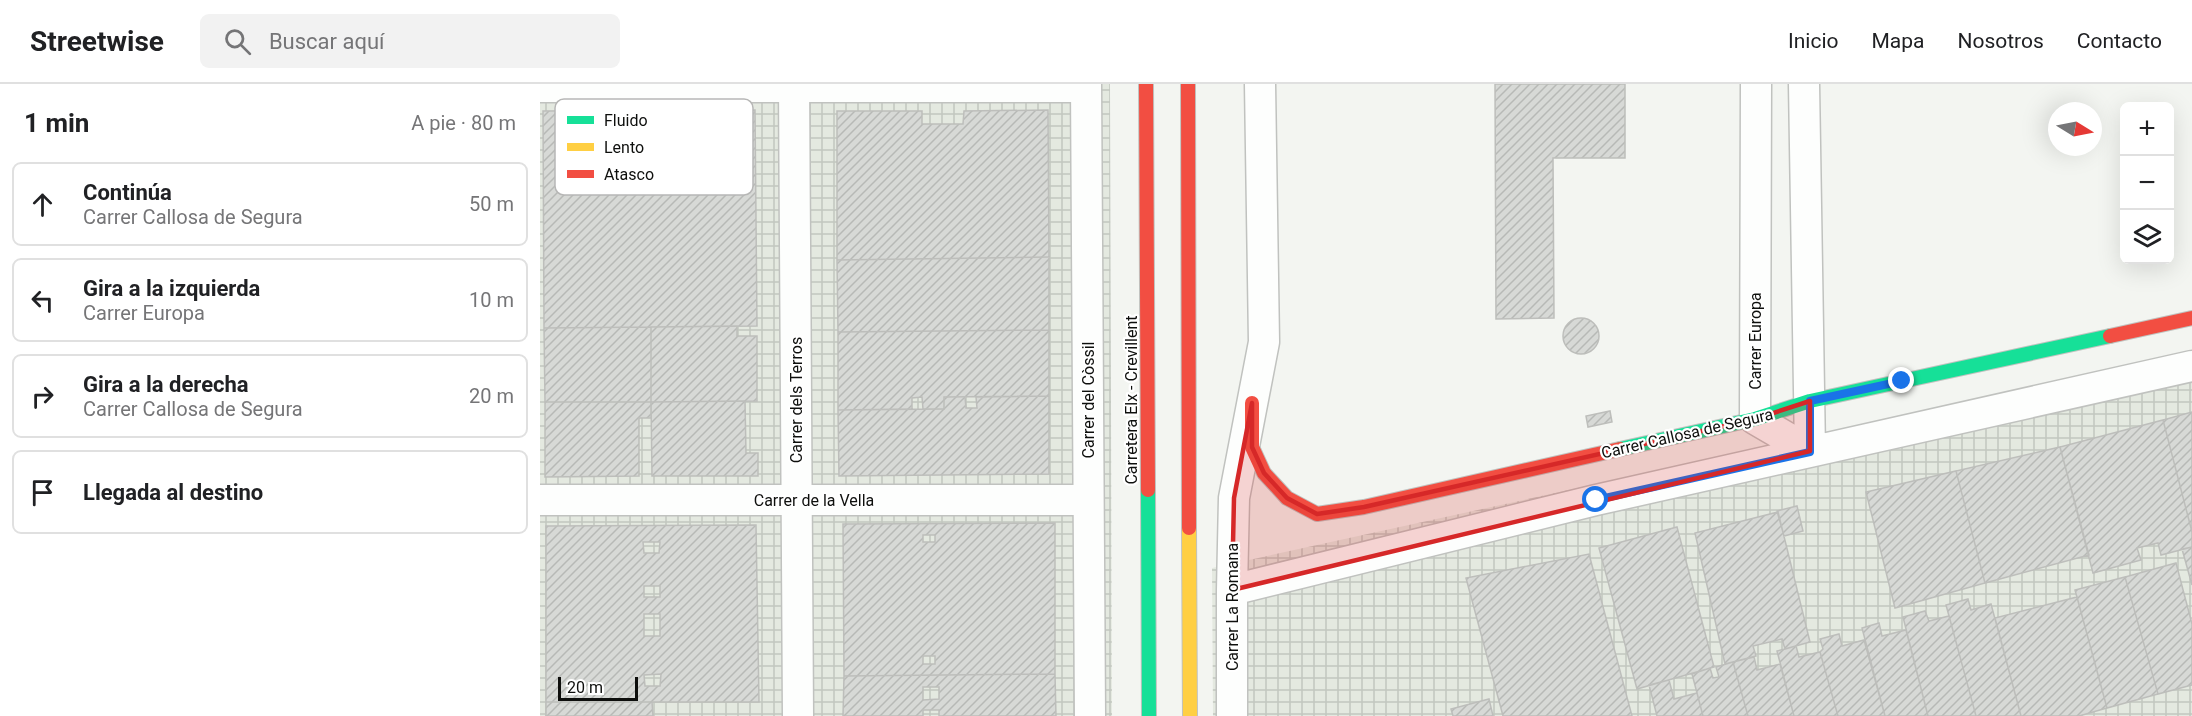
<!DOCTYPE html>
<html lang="es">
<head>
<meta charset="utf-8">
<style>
	body { margin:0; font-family:Roboto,sans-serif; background:#f2f2f2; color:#202124 }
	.controls { position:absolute; right:18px; top:18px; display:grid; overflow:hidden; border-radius:9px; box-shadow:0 6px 24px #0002 }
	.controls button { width:54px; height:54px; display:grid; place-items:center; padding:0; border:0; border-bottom:2px solid #e0e0e0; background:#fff; color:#202124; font:30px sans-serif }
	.compass { position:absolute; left:1508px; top:18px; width:54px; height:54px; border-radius:50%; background:#fff; box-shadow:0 6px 24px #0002; rotate:100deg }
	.scale { position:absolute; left:18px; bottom:15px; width:80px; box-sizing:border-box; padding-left:6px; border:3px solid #0e0f0d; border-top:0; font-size:16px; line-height:21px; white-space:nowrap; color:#0e0f0d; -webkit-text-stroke:4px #fff; paint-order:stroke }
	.stop { position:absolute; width:18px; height:18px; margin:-14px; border:4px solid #1a73e8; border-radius:50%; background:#fff }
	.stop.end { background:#1a73e8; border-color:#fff; box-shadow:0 2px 6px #0008 }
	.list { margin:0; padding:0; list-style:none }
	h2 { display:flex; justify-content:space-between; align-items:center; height:78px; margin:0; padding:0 24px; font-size:26px }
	h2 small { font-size:20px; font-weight:400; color:#757577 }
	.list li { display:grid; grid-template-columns:39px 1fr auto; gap:18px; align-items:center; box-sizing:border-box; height:84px; margin:0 12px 12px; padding:0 12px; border:2px solid #e0e0e0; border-radius:9px }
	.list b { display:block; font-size:22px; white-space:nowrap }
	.list p { margin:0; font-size:20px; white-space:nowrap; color:#757577 }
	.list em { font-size:20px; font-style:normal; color:#757577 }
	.icon { flex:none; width:33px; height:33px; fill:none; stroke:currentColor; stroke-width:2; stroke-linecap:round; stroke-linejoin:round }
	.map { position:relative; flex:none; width:1652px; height:632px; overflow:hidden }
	header { display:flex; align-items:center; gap:36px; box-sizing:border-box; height:84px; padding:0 30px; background:#fff; border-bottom:2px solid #e0e0e0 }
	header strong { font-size:28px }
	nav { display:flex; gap:33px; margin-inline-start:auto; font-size:21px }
	.search { width:420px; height:54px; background:#f2f2f2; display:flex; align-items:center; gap:15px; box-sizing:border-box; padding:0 21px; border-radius:9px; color:#757577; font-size:22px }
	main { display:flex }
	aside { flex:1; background:#fff }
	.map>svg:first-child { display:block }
	.industrial { fill:url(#industrial-grid) }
	.building { fill:url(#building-hatch); stroke:#bdbebb; stroke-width:1.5; fill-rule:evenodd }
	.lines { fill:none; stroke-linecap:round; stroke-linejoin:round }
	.street-casing { stroke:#c0c2bf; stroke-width:33 }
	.fast-casing { stroke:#c0c2bf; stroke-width:16 }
	.slow-casing { stroke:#c0c2bf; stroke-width:16 }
	.jam-casing { stroke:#c0c2bf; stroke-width:16 }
	.street { stroke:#fdfefd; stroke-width:30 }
	.fast { stroke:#16e098; stroke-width:14 }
	.slow { stroke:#ffcf43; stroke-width:14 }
	.jam { stroke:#f24e42; stroke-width:14 }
	.route { stroke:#1a73e8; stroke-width:8 }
	.marked { fill:#d62828; fill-opacity:0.2; stroke:#d62828; stroke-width:4.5; stroke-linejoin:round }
	.labels { text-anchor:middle; stroke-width:4.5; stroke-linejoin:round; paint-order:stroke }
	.street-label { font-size:16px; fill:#0e0f0d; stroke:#fff }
	.key { fill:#fff; stroke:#b7b7b6; stroke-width:1.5 }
	.key-label { font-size:16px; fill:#0e0f0d }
</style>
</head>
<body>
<header>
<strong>Streetwise</strong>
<div class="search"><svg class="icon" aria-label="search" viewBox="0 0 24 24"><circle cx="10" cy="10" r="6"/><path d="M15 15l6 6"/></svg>Buscar aquí</div>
<nav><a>Inicio</a><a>Mapa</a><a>Nosotros</a><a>Contacto</a></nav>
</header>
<main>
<aside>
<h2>1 min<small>A pie · 80 m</small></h2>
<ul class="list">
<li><svg class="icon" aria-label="ahead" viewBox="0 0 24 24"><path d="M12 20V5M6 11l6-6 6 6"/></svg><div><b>Continúa</b><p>Carrer Callosa de Segura</p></div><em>50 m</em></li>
<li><svg class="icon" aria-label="left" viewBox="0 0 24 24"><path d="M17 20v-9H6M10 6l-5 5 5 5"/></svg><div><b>Gira a la izquierda</b><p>Carrer Europa</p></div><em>10 m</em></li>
<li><svg class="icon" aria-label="right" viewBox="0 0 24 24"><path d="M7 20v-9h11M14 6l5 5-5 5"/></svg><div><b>Gira a la derecha</b><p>Carrer Callosa de Segura</p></div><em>20 m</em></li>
<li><svg class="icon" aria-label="arrive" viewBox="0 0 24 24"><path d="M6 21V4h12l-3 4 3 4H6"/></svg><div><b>Llegada al destino</b></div></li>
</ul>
</aside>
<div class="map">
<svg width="1652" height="632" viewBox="0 0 1652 632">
	<defs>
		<pattern id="industrial-grid" width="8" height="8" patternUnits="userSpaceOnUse" patternTransform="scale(1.5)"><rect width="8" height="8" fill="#e4e9e0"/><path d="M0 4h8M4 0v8" fill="none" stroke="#c2c7bf"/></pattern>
		<pattern id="building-hatch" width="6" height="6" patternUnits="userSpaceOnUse" patternTransform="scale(1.5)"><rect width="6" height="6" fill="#d7d9d6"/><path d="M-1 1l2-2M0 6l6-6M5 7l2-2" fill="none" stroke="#b7b9b6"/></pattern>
	</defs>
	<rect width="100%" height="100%" fill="#f3f5f1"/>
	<!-- industrial -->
	<path class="industrial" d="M0,0h570l2,632h-572z
		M1652,270v362h-979l-1,-148z"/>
	<!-- building -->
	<path class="building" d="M955,0h130v74h-72l1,160 -58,1z
		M215,26l2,216 -213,2 -1,-217z
		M508,26l1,147 -212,3v-149h85v13h41l1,-13z
		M509,173v73l-211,2 -1,-72z
		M1023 252a18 18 0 1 1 36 0a18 18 0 1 1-36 0Z
		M197,242v10h20v65l-106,1v-75z
		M111,243v75h-106l-1,-74z
		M509,246v66l-105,1v12h-21l-1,-12 -10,1v11l-74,1v-78z
		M509,312v78l-210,2 -1,-66 106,-1v-12h21l1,11h11l-1,-11z
		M205,317l1,52h12v23h-106l-1,-74z
		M5,318h106v16h-12v58l-94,1z
		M1070,327l2,11 -24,5 -2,-11z
		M1652,328v120l-29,-112z
		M1623,336l29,112v15l-31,8 -3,-12 -21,5 4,12 -48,13 -33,-126z
		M1520,363l29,108 -104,28 -29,-112z
		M1416,387l29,112 -90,25 -29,-116z
		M1257,422l6,25 -19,5 -7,-25z
		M1238,428l32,130 -25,7 -3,-10 -29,7 3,10 -31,8 -30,-131z
		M515,439v151l-211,2 -1,-152zM383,451h12v7h-12zM383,572h12v8h-12z
		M216,441l3,177h-213v-176zM103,458h17l-1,11h-15zM104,502h16v11h-16zM104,530h16v22h-16zM121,590l-1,12h-15l-1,-11z
		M1137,443l37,140 -77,22 -38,-141z
		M1652,463v38l-10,-36z
		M1049,470l43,162h-129l-37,-138z
		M1636,479l16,61v61l-34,9 -33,-117z
		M1585,493l33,117 -51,14 -32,-118z
		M1537,513l30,111 -28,8h-58l-26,-98z
		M1428,515l3,11 20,-6 30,112h-45l-30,-111z
		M1385,527l4,10 20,-5 27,100h-48l-25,-99z
		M1339,539l3,13 24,-6 22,86h-43l-23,-88z
		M1299,550l3,12 22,-6 21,76h-47l-18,-64 3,-3 -3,-10z
		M1256,562l3,11 21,-5 18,64h-44l-17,-65z
		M1214,573l3,13 23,-6 14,52h-46l-15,-54z
		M1193,578l15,54h-45l-11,-42 18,-6 3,10 6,-1 -3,-10z
		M515,590l1,42h-117v-6h-16v6h-80l1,-40zM383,603h16v12l-16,1z
		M1129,596l5,19 23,-6 6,23h-46l-8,-31z
		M949,615l4,17h-40l-2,-7z
		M6,618h106l1,14h-107z"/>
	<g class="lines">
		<defs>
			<path id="street" d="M254,0l4,632
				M546,0l4,632
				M1216,0l-1,335 55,32
				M1264,0l6,367
				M0,3h546
				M0,416h548
				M692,506l364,-90 596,-134
				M692,632v-126l2,-92 30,-156 -4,-258"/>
			<path id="fast" d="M1080,365l135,-30 55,-18 300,-65
				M608,406l1,226"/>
			<path id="slow" d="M649,444l1,188"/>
			<path id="jam" d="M606,0l2,406
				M648,0l1,444
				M1570,252l82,-18
				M712,319v44l12,26 23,25 30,16 47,-7 256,-58"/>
		</defs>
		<!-- street casing -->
		<use href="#street" class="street-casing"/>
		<!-- fast casing -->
		<use href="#fast" class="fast-casing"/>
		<!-- slow casing -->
		<use href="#slow" class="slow-casing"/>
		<!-- jam casing -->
		<use href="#jam" class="jam-casing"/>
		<!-- street -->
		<use href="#street" class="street"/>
		<!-- fast -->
		<use href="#fast" class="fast"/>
		<!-- slow -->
		<use href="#slow" class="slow"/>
		<!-- jam -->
		<use href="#jam" class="jam"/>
	</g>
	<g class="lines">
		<!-- route -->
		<path class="route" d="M1056,416l214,-48v-51l92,-20"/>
	</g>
	<!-- marked area -->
	<path class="marked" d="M1270,317v50l-578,139 2,-92 18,-95v44l12,26 23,25 30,16 47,-7 391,-88z"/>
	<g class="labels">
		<!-- street labels -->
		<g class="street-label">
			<text transform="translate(1215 257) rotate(-90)" y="6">Carrer Europa</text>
			<text transform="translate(256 316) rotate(-90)" y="6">Carrer dels Terros</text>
			<text transform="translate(548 316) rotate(-90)" y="6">Carrer del Còssil</text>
			<text transform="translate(591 316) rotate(-90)" y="6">Carretera Elx - Crevillent</text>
			<text transform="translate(1147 349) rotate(-13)" y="6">Carrer Callosa de Segura</text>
			<text x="274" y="422">Carrer de la Vella</text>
			<text transform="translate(692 523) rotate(-90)" y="6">Carrer La Romana</text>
		</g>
	</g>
	<!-- legend -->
	<rect x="15" y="15" width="198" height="96" rx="9" class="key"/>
	<rect x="27" y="32" width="27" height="8" fill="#16e098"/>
	<rect x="27" y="59" width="27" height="8" fill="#ffcf43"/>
	<rect x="27" y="86" width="27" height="8" fill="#f24e42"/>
	<g class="key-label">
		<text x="64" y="42">Fluido</text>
		<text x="64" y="69">Lento</text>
		<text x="64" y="96">Atasco</text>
	</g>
</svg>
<div class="controls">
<button>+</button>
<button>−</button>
<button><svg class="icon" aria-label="layers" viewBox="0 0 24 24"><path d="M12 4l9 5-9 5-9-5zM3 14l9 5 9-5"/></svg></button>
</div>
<svg class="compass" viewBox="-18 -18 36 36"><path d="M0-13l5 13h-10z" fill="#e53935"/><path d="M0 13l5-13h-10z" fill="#757577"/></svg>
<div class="scale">20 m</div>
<div class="stop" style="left:1056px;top:416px"></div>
<div class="stop end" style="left:1362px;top:297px"></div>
</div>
</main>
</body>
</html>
